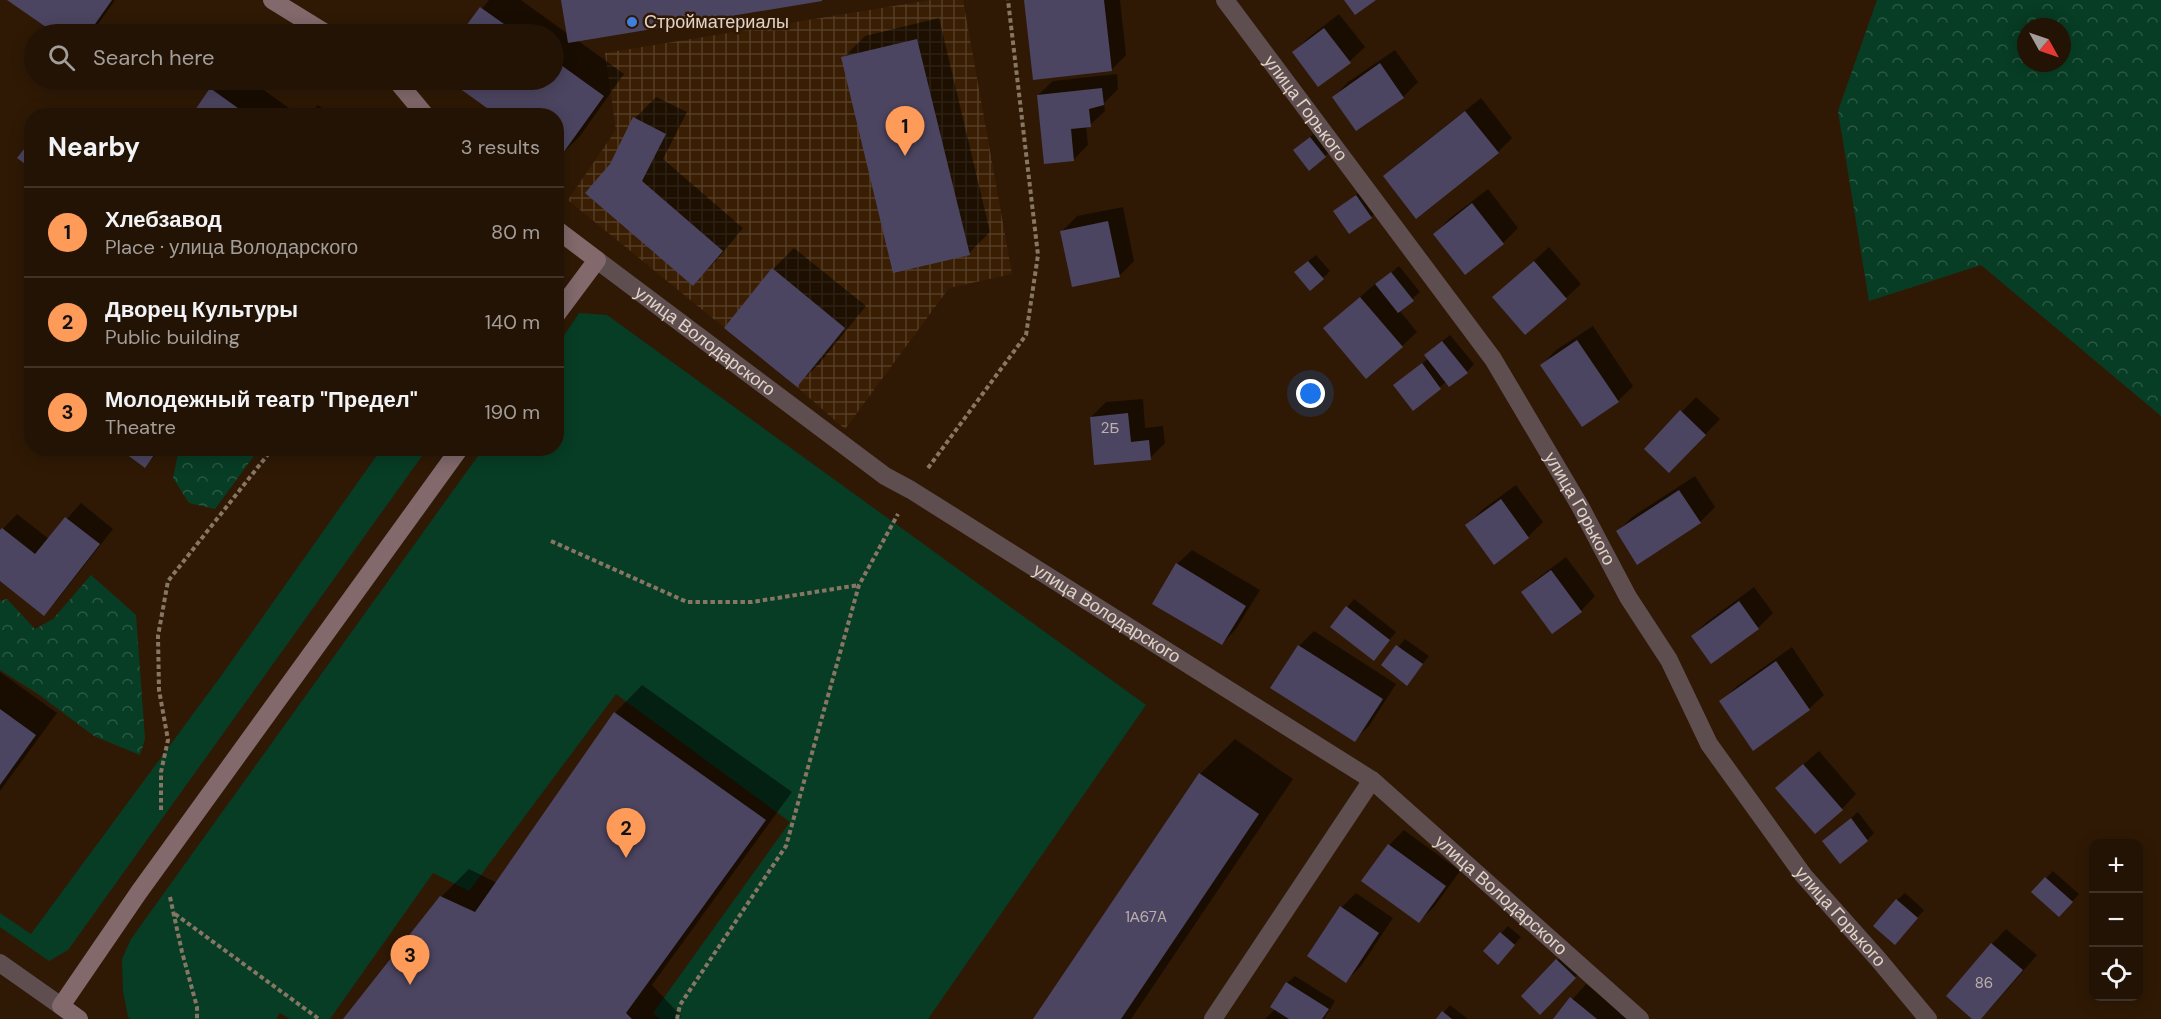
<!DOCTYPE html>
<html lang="en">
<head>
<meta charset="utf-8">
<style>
	body { margin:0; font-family:"DM Sans",sans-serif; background:#2b1c0e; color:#f1f3f6 }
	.controls { position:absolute; right:18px; bottom:18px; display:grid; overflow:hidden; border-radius:12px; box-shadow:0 3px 15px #0003 }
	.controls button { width:54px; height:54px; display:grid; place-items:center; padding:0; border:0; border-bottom:2px solid #403226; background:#231304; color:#f1f3f6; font:30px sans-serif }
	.compass { position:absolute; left:2017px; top:18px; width:54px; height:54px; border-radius:50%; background:#231304; box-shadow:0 3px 15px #0003; rotate:130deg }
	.you { position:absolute; left:1311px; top:394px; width:21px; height:21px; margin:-15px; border:4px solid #fff; border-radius:50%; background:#1a73e8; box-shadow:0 0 0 9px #1a73e833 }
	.badge { display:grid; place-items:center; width:39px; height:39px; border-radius:50%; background:#fe9b59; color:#111; font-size:20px; font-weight:700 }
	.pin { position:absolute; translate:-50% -50px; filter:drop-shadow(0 2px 3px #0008) }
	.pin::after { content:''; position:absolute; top:32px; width:21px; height:18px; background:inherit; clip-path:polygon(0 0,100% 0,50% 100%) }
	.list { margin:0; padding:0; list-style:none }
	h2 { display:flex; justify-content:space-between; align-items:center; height:78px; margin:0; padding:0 24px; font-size:26px }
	h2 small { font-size:20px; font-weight:400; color:#a39e9a }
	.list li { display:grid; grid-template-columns:39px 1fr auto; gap:18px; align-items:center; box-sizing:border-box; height:90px; padding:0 24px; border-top:2px solid #403226 }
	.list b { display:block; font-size:22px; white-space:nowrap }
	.list p { margin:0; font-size:20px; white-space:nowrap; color:#a39e9a }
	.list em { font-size:20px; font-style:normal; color:#a39e9a }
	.icon { flex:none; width:33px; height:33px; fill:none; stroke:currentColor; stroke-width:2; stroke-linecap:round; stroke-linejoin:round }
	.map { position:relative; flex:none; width:2161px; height:1019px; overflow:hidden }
	.search { position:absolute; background:#231304; box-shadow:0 3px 15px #0003; left:24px; top:24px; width:540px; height:66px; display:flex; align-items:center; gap:15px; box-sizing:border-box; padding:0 21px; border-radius:33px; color:#a39e9a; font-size:22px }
	.panel { position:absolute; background:#231304; box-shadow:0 3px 15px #0003; left:24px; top:108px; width:540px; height:348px; border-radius:24px }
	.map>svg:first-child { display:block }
	.industrial { fill:url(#industrial-grid) }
	.green { fill:#073d25 }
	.forest { fill:url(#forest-crowns); fill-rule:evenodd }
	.shadow { fill:#0007 }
	.building { fill:#4c4561 }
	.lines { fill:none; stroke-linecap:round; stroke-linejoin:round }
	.path { stroke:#887665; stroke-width:4; stroke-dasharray:4.5 3; stroke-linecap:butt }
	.street { stroke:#5e4e50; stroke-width:18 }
	.secondary { stroke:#82696b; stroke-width:18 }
	.shop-dot { fill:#3f7fe0; stroke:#2f1905; stroke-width:2 }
	.labels { text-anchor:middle; stroke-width:5; stroke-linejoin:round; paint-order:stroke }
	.number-label { font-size:15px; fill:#bcb0ad }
	.poi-label { font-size:18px; fill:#e2d3c6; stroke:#2f1905; text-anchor:start }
	.street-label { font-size:18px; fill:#e2d3c6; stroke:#2f1905 }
</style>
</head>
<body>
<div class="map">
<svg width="2161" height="1019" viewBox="0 0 2161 1019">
	<defs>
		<pattern id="industrial-grid" width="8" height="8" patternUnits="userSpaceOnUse" patternTransform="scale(1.5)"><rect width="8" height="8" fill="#391e03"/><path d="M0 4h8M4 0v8" fill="none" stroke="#553e26"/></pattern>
		<pattern id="forest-crowns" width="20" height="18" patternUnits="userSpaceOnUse" patternTransform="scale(1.5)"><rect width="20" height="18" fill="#073d25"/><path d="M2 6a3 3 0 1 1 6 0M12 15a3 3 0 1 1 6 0" fill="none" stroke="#2b5843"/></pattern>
	</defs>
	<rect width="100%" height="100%" fill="#2f1905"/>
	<!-- industrial -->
	<path class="industrial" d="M931,0h32l49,274 -63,14 -104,141 -48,-42 -229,-187 48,-70 -11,-77z"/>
	<!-- green -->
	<path class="green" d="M579,313l28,2 539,390 -218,314h-268l-7,-6 137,-191 -174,-128 -147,197 -36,-18 -103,146h-40l-10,-6 -4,6h-145l-3,-2 -5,-26 -1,-32 9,-20 352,-490 73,-1 1,-102z
		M382,448l45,1 -359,501 -19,11 -49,-34v-14l31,21 190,-258z"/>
	<!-- forest -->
	<path class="forest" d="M1877,0h284v416l-180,-151 -112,36 -31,-190zM2026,27h36v36h-36z
		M179,449v-1l80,1 -44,60 -26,-6 -16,-25z
		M91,575l45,40 9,124 -5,16 -46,-19 -56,-42 -38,-24v-69l7,-2 28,30 18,-10z"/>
	<!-- shadow -->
	<path class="shadow" d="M10,0h105l-24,34h-32z
		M489,0h32l47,34 -5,-34h257l-243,40 47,34 -44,62 -22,22 -2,-42h-56l-49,-36h103v-46h-92z
		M1026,0h94l6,55 -15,15z
		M1339,14l26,33 -15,14 -31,24 -25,-33 14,-14z
		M939,18l51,214 -21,21 -126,-195 22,-22z
		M1395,50l23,32 -15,15h-69l14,-15z
		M1117,74l1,15 -14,14 1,8 -15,14 -4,1 2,19 -15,15 -35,-65 15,-14z
		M221,80h29l50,36h-107l18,-27z
		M656,97l31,15 -24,47 80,69 -28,34 -22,22 -82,-119 24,-47z
		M1481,98l31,40 -14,14 -113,25 15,-15z
		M318,105l16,11h-26z
		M1318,131l14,18 -7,7 -23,-13z
		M1363,189l15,21 -7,7 -36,-6z
		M1488,189l30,39 -15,15 -38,30 -30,-39 14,-15z
		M1123,207l11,54 -15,15 -57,-45 15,-15z
		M1549,247l32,37 -15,14 -72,-1z
		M794,248l72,58 -47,58 -22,21 -24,-116z
		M1316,255l14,16 -7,7 -20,-13z
		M1399,266l21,26 -21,18 18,22 -15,14 -77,-18 51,-45 1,2z
		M1593,326l40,60 -15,15 -76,-36 14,-15z
		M1450,335l24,29 -7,8 -20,9 -34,28 -10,-31 26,-20 4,-10z
		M1696,397l24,22 -36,38 -38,-8z
		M1143,399l2,29 18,-2 2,17 -15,15 -59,-41 15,-15z
		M121,448h42l-18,18z
		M1695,476l20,31 -15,15 -82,9 14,-14z
		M1516,485l27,37 -15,15 -34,25 -27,-37 15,-15z
		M81,503l32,26 -55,70 -14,15 -44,-35v-47l17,-18 32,25z
		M1192,550l68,40 -24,39 -14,15 -45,-80z
		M1566,557l29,39 -14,15 -58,-19 15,-14z
		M1754,587l19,26 -15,15 -66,8 15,-14z
		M1354,599l42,33 -22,27 -42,-33z
		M1314,631l82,53 -27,42 -15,14 -55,-94z
		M1405,639l24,17 -22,28 -24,-19z
		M1792,647l32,48 -15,14 -88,-7 15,-15z
		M0,672l57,41 -57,78z
		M642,685l150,107 -140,193 29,31 -2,3h-334l96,-122 28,-28 28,14 118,-170z
		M1235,739l58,40 -162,240h-97l166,-245z
		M1819,751l37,43 -14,15 -50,-35z
		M1858,812l16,21 -7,7 -35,-6z
		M1404,830l56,41 -26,36 -15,14 -30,-76z
		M2053,871l26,23 -13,14 -20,-30z
		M1356,893l37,25 -32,48 -15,15 -4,-74z
		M1905,893l19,17 -22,26 -5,-36z
		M1508,926l13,11 -16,19 -20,-5z
		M2006,929l31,26 -45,52 -12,12h-6l18,-75z
		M1564,953l18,17 -42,43 -17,-17z
		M1295,976l40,25 -11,18h-59l10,-10 12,-26z
		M1586,984l44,35h-75z
		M1450,1005l18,14h-30z"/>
	<!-- building -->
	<path class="building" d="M7,0h105l-24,34h-32z
		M561,0h261v1l-254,42z
		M1024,0h80l8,71 -79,9z
		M1344,0h32l-21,15z
		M480,7l38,27h-58z
		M1324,28l27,35 -33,24 -26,-35z
		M917,39l53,216 -77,18 -52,-216z
		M554,60l50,36 -46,64 -2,-2v-42h-58l-50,-36h106z
		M1380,63l24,35 -48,33 -24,-34z
		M210,88l39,28h-58z
		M1102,88l2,17 -15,4 2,18 -20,2 3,32 -30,3 -7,-69z
		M1465,111l34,42 -83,66 -33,-43z
		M633,117l33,17 -24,47 81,70 -30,35 -108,-93 25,-29z
		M1310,137l16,20 -17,14 -16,-21z
		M32,139v30l-15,-11z
		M1356,195l16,23 -23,16 -16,-23z
		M1472,203l32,41 -39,31 -32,-41z
		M1108,221l12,56 -48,10 -12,-56z
		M1308,261l16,18 -14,12 -16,-19z
		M1534,261l33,38 -42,36 -33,-38z
		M772,268l73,60 -48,59 -73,-59z
		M1391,272l23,29 -16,12 -23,-29z
		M1360,297l43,50 -37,32 -43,-51z
		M1577,340l42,62 -37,25 -42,-62z
		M1442,341l26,32 -19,14 -25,-32z
		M1422,363l19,26 -28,22 -20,-26z
		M1680,410l26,25 -37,38 -25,-24z
		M1128,413l3,29 18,-2 2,20 -57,5 -4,-48z
		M118,448h41l-14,20z
		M1679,490l22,33 -64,42 -21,-34z
		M1501,499l28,39 -35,27 -29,-40z
		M65,517l35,27 -56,72 -44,-35v-51l2,-2 33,26z
		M1176,563l70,43 -24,39 -70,-41z
		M1551,570l31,42 -30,22 -31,-42z
		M1739,601l20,28 -48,35 -20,-28z
		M1346,606l44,34 -16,21 -44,-34z
		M1298,645l85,54 -28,43 -85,-54z
		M1396,645l27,19 -16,22 -26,-21z
		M1776,661l34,49 -57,41 -34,-50z
		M0,709l36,26 -36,50z
		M614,712l152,108 -140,193 6,6h-289l97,-123 35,16z
		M1803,764l40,46 -28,24 -40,-46z
		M1199,773l60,41 -138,205h-88z
		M1851,818l17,23 -28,23 -18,-23z
		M1388,844l58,42 -27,37 -58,-42z
		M2045,877l28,25 -14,15 -28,-25z
		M1896,899l22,19 -23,27 -22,-19z
		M1340,906l39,27 -33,50 -39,-27z
		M1500,932l15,13 -17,20 -15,-14z
		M1991,943l32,27 -42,49h-9l-26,-23z
		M1556,959l20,19 -36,37 -19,-19z
		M1286,982l43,27 -7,10h-33l-19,-12z
		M1570,997l27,22h-44z
		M1442,1011l10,8h-16z"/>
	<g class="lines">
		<!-- path -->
		<path class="path" d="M928,468l98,-133 12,-80 -30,-255
			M551,541l136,61h65l107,-17
			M161,810v-38l7,-32 -9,-50 -1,-54 10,-55 105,-133
			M170,897l12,55 15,55v12
			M175,914l144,105
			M677,1019l3,-14 106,-159 73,-261 39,-71"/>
		<!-- street -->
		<g class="street">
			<path id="s1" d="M1225,0l268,359 87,147 48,91 41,63 40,84 95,132 74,83 50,60"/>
			<path id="s2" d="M597,260l288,216 26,14 461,290 268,239"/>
			<path d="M0,963l61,43"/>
			<path d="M1213,1019l159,-239"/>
		</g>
		<!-- secondary -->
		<path class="secondary" d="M272,0l55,34
			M396,80l30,36
			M556,229l41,31 -41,55
			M79,1019l-18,-13 78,-114 321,-444"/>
	</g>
	<!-- markers -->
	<circle class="shop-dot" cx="632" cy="22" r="6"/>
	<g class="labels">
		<!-- number labels -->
		<g class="number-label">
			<text x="1110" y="433">2Б</text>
			<text x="1146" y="922">1А67A</text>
			<text x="1984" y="988">86</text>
		</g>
		<!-- poi labels -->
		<g class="poi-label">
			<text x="644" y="28">Стройматериалы</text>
		</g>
		<!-- street labels -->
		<g class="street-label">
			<text dy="6" stroke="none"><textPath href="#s1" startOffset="135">улица Горького</textPath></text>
			<text dy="6" stroke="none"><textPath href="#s2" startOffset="135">улица Володарского</textPath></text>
			<text dy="6" stroke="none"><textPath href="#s1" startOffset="621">улица Горького</textPath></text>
			<text dy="6" stroke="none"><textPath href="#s2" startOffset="621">улица Володарского</textPath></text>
			<text dy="6" stroke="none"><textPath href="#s2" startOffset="1107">улица Володарского</textPath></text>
			<text dy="6" stroke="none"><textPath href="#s1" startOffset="1107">улица Горького</textPath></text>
		</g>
	</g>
</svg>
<div class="controls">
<button>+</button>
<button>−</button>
<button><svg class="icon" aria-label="locate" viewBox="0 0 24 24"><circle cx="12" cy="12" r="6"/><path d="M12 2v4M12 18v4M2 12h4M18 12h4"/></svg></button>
</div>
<svg class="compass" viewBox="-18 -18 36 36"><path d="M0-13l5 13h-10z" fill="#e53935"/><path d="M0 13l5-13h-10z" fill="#a39e9a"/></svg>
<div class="you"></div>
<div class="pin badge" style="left:905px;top:156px">1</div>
<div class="pin badge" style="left:626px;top:858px">2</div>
<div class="pin badge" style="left:410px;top:985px">3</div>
<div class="search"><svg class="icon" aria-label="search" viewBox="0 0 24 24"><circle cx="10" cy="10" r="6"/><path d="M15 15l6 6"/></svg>Search here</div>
<section class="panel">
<h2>Nearby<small>3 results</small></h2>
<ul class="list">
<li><span class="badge">1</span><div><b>Хлебзавод</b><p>Place · улица Володарского</p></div><em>80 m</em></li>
<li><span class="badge">2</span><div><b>Дворец Культуры</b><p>Public building</p></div><em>140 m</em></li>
<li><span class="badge">3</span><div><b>Молодежный театр &quot;Предел&quot;</b><p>Theatre</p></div><em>190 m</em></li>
</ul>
</section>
</div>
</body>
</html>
